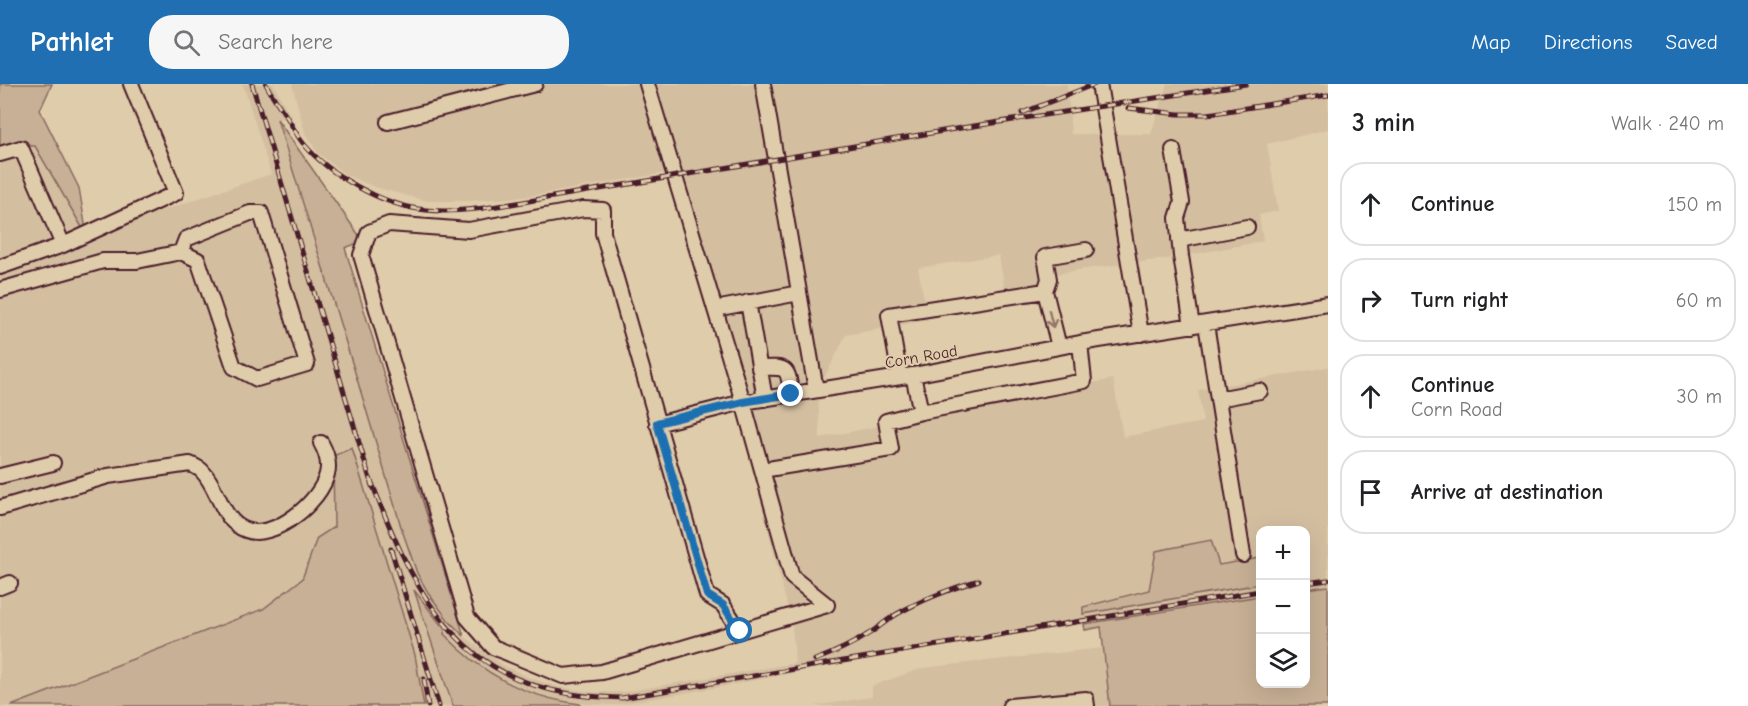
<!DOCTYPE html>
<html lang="en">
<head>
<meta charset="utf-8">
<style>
	body { margin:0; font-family:"Comic Neue",sans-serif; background:#f6f6f6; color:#202124 }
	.controls { position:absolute; right:18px; bottom:18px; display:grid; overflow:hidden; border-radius:12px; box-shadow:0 6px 24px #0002 }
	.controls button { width:54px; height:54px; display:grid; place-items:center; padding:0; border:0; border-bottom:2px solid #e0e0e0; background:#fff; color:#202124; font:30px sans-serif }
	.stop { position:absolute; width:18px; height:18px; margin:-14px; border:4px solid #1f6fb2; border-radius:50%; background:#fff }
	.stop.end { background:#1f6fb2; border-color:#fff; box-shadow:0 2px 6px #0008 }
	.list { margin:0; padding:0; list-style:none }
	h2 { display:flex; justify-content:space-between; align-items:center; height:78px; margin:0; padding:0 24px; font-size:26px }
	h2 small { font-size:20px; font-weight:400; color:#757577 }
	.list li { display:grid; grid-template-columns:39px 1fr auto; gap:18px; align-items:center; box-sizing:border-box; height:84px; margin:0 12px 12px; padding:0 12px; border:2px solid #e0e0e0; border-radius:24px }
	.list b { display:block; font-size:22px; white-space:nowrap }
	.list p { margin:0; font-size:20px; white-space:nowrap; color:#757577 }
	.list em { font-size:20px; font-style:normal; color:#757577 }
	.icon { flex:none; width:33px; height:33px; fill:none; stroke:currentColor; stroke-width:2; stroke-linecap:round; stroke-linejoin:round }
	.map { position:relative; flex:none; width:1328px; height:622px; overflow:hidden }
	header { display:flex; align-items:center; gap:36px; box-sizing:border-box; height:84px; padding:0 30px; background:#1f6fb2; color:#fff }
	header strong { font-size:28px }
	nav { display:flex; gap:33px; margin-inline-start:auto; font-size:21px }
	.search { width:420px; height:54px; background:#f6f6f6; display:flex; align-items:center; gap:15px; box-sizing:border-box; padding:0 21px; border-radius:24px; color:#757577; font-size:22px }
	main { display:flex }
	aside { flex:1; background:#fff }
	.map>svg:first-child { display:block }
	.built { fill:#d3bea0 }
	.green { fill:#c7b095; stroke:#886860; stroke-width:1.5 }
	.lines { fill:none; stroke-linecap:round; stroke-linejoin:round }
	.minor-casing { stroke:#4a1f2b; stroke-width:18 }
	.minor { stroke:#dfccaa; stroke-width:14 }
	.rail-casing { stroke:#4a1f2b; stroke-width:5 }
	.rail { stroke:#dfccaa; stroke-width:3; stroke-dasharray:9; stroke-linecap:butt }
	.oneway { stroke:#94766a }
	.route { stroke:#1f6fb2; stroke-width:8 }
	.labels { text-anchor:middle; stroke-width:4.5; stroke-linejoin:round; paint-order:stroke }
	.street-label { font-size:16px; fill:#4a1f2b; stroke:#dfccaa }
</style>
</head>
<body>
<header>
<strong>Pathlet</strong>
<div class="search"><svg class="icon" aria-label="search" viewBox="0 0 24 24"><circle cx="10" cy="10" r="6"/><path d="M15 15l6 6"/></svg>Search here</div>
<nav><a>Map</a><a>Directions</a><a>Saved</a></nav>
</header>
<main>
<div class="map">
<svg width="1328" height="622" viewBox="0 0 1328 622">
	<rect width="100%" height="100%" fill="#dfccaa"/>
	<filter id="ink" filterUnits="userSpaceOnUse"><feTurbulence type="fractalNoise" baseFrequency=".0167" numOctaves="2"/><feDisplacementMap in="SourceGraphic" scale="12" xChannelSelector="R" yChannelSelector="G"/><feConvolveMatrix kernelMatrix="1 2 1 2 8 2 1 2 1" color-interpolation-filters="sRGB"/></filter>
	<g filter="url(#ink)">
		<!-- built -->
		<path class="built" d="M243,0h30l17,31 -13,5 77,249 48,161 15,43 12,21 19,26 16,16 39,29 25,12 30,10 33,5h33l171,-29 -3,-38 -60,-238 -67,-214 -141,24 -58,4h-39l-52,-14 -29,-12 -28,-22 -13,-20 -13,-49h775l4,50h80l16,-50h161v45l-61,15 11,67 -19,4 4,26 -90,17 -82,10 -35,6 2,15 -52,8 -7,-42 -81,13 10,52 -82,15 -28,55 2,48 293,-59 10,58 80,-15 -5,-32 130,-23v219l-22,3v-59h-46v28l-41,7 -70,25 -66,18 1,6 176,-30v12l-407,65 -128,25 -110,19 -45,-2 -25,-5 -31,-11 -34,-20 -19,-15 -17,-18 1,-4 -30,-37 38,113h-29l-9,-51 -63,-206 -19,7 1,71 -17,11 -15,41 -39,30 -252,97h-11v-560h34l53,90 184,-62z
			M1103,564l7,58h-296l58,-9v-11l51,-18z"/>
		<!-- green -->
		<path class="green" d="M0,0h52l-12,26 39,78 8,48 -52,-90h-35z
			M277,35l86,122 -18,7 119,388 -16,-16 -19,-26 -12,-21 -15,-43 -48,-161z
			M352,364l63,207 9,51h-413l252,-97 39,-30 15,-41 17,-11 -1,-71z
			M1211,456l8,25 41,-7v26l-177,30v-7l66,-17 7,-39z
			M1328,502v120h-218l-9,-79 -16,3 -1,-6 176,-28v88h46v-95z
			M414,506l31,40 -1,4c38,40 80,63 136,70l1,2h-128z"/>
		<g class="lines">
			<defs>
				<path id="minor" d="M647,0l96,318 49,175 35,28
					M763,0l53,306
					M1099,0l42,250
					M388,38l147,-38
					M1173,66l9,52 -5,16 4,38 11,70
					M0,70l21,-6 42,97 -63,22
					M1179,156l68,-13
					M63,161l113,-52 -45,-109
					M0,206l103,-29h34l44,-9 5,-13 64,-26h11l46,151 -50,15 -23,-12 -36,-107 -17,-8
					M748,218l17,97
					M715,225l84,-16
					M1206,240l12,75 42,-8
					M1059,263l-14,-56 4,-12 -4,-22 41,-7
					M759,284c28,-1 29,-2 32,26
					M913,291l8,37
					M900,293l-11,-62 156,-24
					M1218,315l25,156
					M657,340l86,-22 170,-27 167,-32 248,-39
					M762,386l129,-21 -5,-28 35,-9 163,-31 -4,-38
					M0,392l53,-13
					M0,424l108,-32 82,-12c4,2 9,4 12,7 17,17 19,50 44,59 28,11 75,-29 81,-56 3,-11 -1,-22 -6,-31
					M0,503l10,-4
					M740,547l-17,-26 -16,-10 -104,-362v-23l-20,-1 -114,21 -80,-6 -20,8 -8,23 106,362 26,30 70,29 39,-4 225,-67
					M1010,622l76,-7 1,7"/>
			</defs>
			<!-- minor casing -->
			<use href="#minor" class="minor-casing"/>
			<!-- minor -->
			<use href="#minor" class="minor"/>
			<defs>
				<path id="rail" d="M252,0l120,402
					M266,0c6,12 15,24 22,35 5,8 9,17 15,24 26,32 80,63 123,67 30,3 61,-2 91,-7l444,-75 285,-44
					M1128,24l50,6h30l120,-19
					M1022,29l73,-29
					M370,394c40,103 79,197 201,216 17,3 34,3 51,4l638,-107
					M391,465l48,157
					M1306,499l22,-3
					M815,576c19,-7 38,-16 55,-27 9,-6 17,-13 27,-19 26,-15 53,-25 82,-34
					M424,595l4,27"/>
			</defs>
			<!-- rail casing -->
			<use href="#rail" class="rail-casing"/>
			<!-- rail -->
			<use href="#rail" class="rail"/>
		</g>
		<!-- one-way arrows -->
		<defs><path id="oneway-shaft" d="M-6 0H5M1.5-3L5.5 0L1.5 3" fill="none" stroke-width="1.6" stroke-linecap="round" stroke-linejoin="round" transform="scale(1.5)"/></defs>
		<use class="oneway" href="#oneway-shaft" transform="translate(1051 235) rotate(76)"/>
	</g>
	<g class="lines" filter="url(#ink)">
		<!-- route -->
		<path class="route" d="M740,547l-17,-26 -16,-10 -50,-172 86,-21 48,-8"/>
	</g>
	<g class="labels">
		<!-- street labels -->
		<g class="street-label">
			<text transform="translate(921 272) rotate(-10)" y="6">Corn Road</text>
		</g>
	</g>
</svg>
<div class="controls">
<button>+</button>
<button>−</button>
<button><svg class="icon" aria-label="layers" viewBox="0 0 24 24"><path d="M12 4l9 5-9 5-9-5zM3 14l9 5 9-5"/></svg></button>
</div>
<div class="stop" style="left:740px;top:547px"></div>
<div class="stop end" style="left:791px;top:310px"></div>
</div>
<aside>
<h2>3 min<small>Walk · 240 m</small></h2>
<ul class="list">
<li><svg class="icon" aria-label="ahead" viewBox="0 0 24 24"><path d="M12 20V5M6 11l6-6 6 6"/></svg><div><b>Continue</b></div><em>150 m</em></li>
<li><svg class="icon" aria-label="right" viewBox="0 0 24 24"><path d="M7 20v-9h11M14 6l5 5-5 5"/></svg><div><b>Turn right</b></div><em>60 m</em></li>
<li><svg class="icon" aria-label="ahead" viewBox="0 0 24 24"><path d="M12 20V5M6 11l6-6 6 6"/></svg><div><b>Continue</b><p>Corn Road</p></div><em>30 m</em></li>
<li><svg class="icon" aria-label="arrive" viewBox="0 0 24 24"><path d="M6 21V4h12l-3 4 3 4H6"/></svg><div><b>Arrive at destination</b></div></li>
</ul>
</aside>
</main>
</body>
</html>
